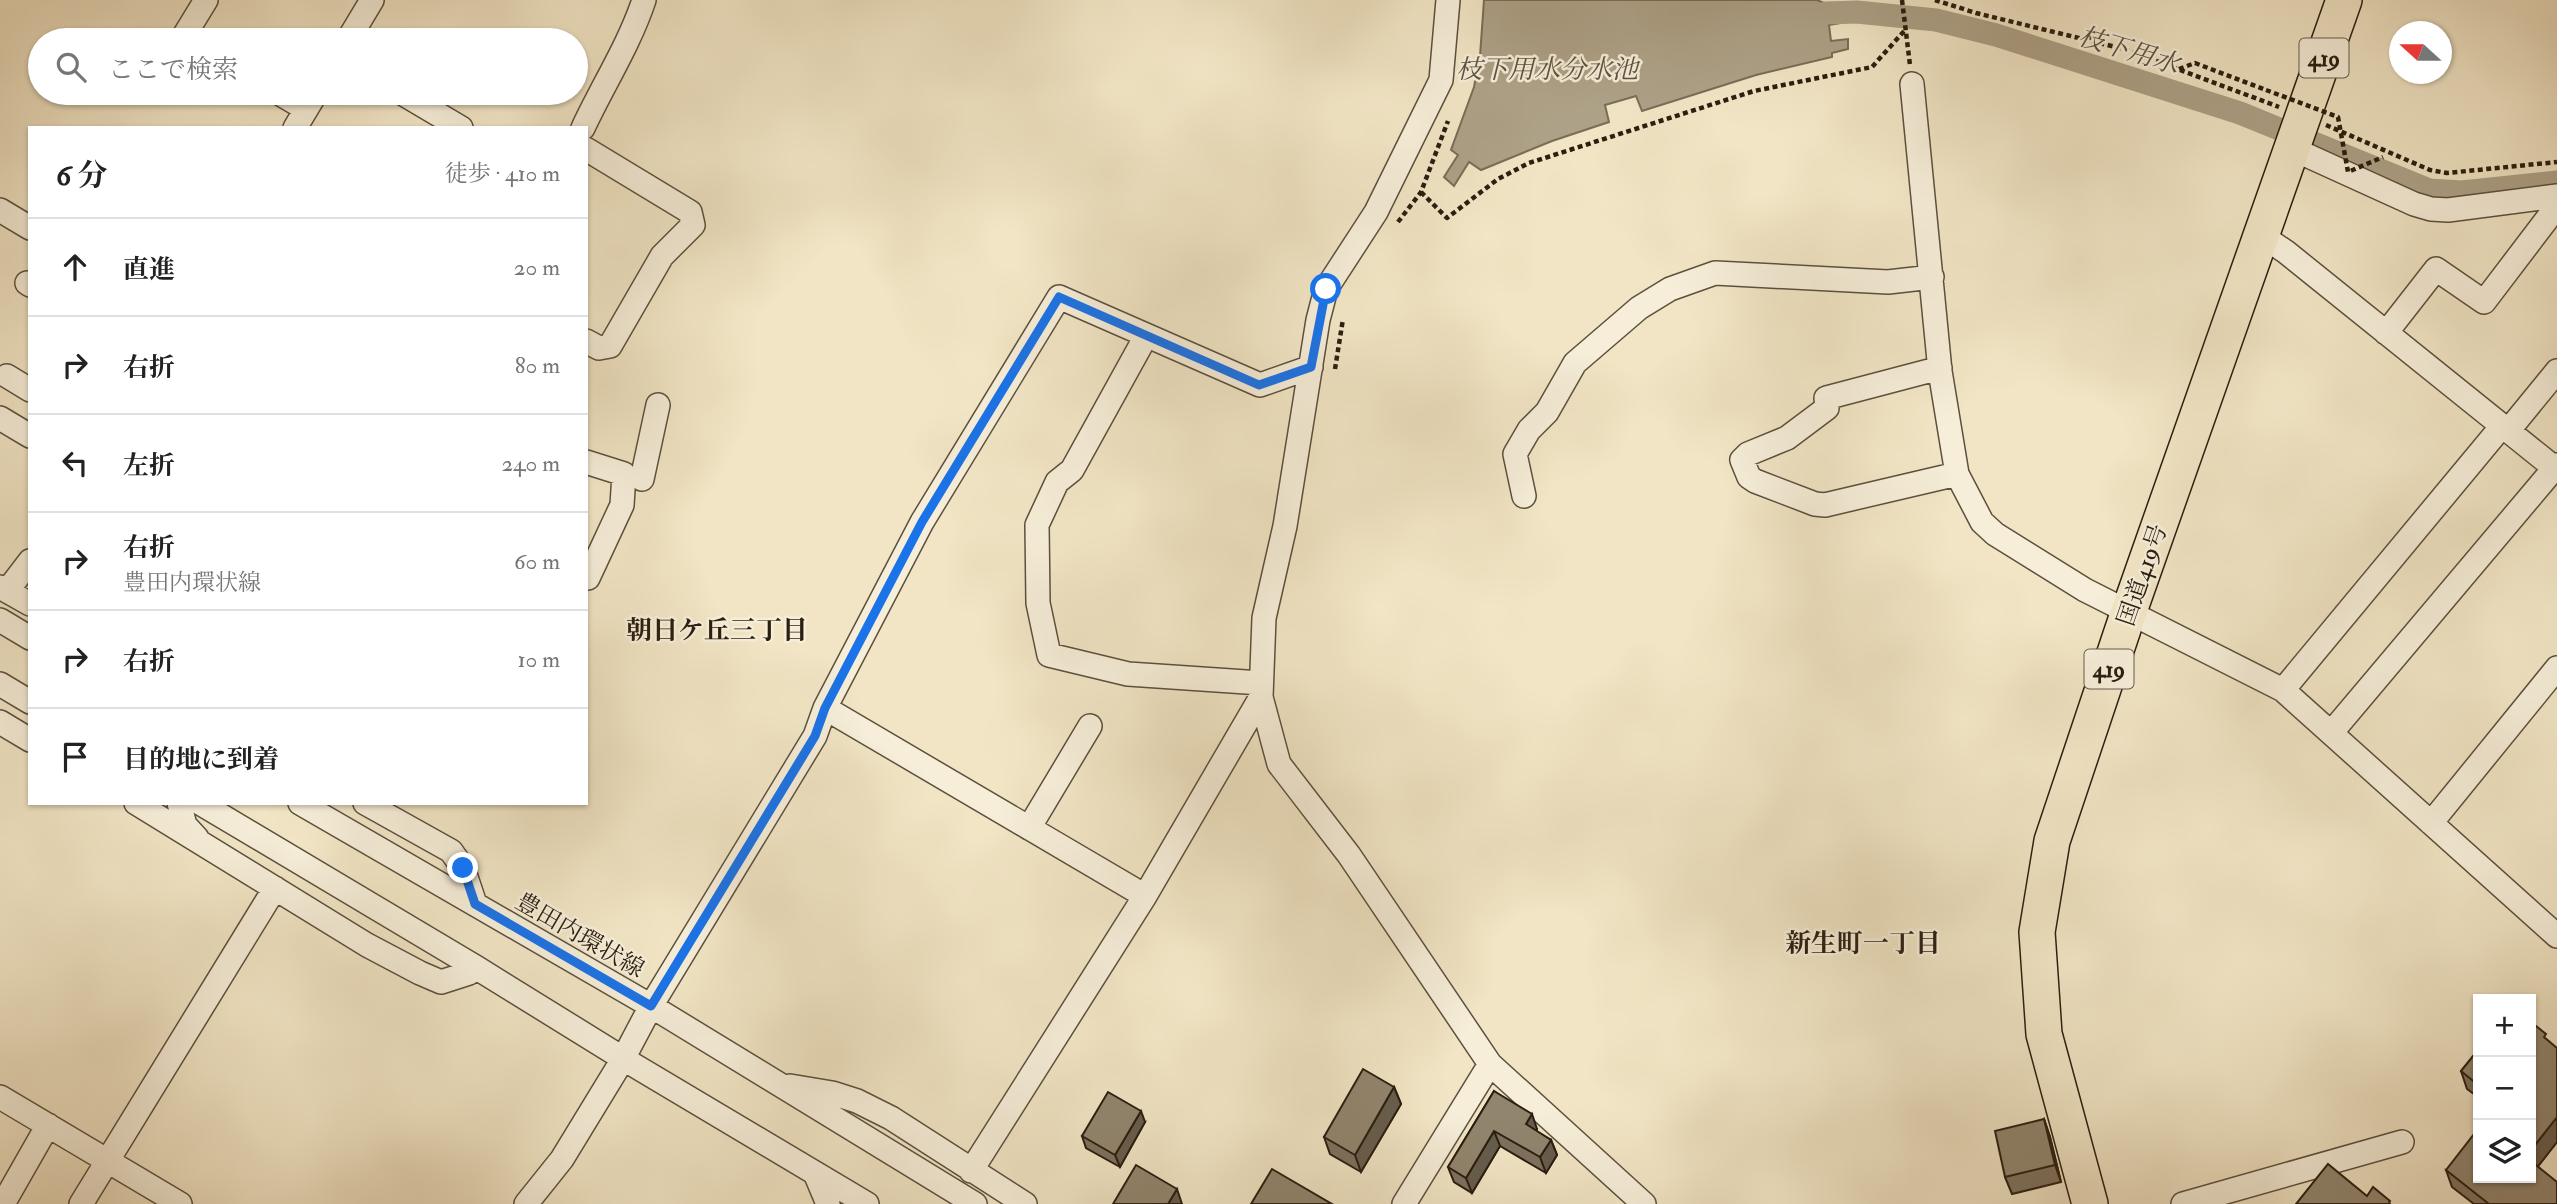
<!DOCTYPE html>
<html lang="ja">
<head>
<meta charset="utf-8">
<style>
	body { margin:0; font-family:"IM FELL Double Pica","Noto Serif JP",serif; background:#f6f6f6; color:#222 }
	.controls { position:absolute; right:21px; bottom:21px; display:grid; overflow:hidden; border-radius:0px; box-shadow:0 2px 5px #0004 }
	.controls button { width:63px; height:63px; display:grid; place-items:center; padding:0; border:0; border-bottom:2px solid #e0e0e0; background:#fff; color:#222; font:35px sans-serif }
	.compass { position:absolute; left:2389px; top:21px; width:63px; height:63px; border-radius:50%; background:#fff; box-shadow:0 2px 5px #0004; rotate:291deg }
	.stop { position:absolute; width:21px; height:21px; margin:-16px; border:5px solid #1a73e8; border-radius:50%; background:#fff }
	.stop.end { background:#1a73e8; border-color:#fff; box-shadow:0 2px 7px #0008 }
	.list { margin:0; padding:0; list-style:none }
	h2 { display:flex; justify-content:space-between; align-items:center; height:91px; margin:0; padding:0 28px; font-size:30px }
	h2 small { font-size:23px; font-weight:400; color:#767676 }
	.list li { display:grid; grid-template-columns:46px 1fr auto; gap:21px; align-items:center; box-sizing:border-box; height:98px; padding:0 28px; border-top:2px solid #e0e0e0 }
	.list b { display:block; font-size:26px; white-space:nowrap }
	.list p { margin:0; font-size:23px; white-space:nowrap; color:#767676 }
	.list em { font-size:23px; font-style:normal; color:#767676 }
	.icon { flex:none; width:38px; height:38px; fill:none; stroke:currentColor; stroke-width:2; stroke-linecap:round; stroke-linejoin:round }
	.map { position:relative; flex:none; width:2557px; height:1204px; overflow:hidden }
	.search { position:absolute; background:#fff; box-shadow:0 2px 5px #0004; left:28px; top:28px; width:560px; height:77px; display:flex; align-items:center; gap:18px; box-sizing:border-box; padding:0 24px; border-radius:38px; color:#767676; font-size:26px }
	.panel { position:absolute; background:#fff; box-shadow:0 2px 5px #0004; left:28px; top:126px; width:560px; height:679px; border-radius:0px }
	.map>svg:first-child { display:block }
	.water { fill:#ada187; stroke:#796d57; stroke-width:2 }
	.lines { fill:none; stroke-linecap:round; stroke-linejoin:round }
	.canal { stroke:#ada187; stroke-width:23 }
	.minor-casing { stroke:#5c503d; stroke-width:26 }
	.highway-casing { stroke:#2a1e10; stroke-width:38 }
	.path { stroke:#2a1e10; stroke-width:4.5; stroke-dasharray:5 3.5; stroke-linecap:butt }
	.minor { stroke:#f6eed9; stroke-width:23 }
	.highway { stroke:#f1e5c5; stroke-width:35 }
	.path-bridge { stroke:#2a1e10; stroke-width:4.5; stroke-dasharray:5 3.5; stroke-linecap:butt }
	.wall { fill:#7d725f; stroke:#2a1e10; stroke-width:2 }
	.shaded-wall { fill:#665d4d; stroke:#2a1e10; stroke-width:2 }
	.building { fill:#91856e; stroke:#2a1e10; stroke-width:2 }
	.route { stroke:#1a73e8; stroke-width:9 }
	.labels { text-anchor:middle; stroke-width:5; stroke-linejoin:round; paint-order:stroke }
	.shield { fill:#f6eed9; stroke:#675c4c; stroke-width:2 }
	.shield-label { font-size:23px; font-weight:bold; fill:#2a1e10 }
	.street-label { font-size:24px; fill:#2a1e10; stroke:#f6eed9 }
	.water-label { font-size:26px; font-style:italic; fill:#5e5240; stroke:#f6eed9 }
	.neighbourhood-label { font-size:26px; font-weight:bold; fill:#2a1e10; stroke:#f6eed9 }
</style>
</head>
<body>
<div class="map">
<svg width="2557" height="1204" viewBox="0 0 2557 1204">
	<rect width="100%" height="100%" fill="#f1e5c5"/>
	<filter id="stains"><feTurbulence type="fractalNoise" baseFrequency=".00286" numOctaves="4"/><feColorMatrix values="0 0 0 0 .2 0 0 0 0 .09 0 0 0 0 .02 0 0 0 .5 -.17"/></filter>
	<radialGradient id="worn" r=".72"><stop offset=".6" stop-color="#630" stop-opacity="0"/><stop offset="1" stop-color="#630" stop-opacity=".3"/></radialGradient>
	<!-- water -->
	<path class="water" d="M1484,0h333l7,3 1,3 31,-3 2,17 -29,5 2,16 17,-2v10l-16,4v4l-76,18 -114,36 -6,-15 -31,9 4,17 -57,19 -71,29 -12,-8 -15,24 -10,-9 14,-22 -7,-5 23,-63 6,-31z"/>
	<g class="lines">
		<!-- canal -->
		<path class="canal" d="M1826,13l31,-1 79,8 60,15 244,78 189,77 33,2 95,-10"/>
		<defs>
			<path id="minor" d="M1448,0l-7,80 -65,132 -50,77 -8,31 -33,206 -21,92 -3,79 18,67 70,91 141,209 154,140
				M191,40l-7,-4 22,-36
				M348,40l24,-40
				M1912,84l28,287 17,103 25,48 13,12 90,56 198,100 274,246
				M279,93l27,16
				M402,93l59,35
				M295,128l21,-35
				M583,128c20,-43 46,-83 61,-128
				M586,149l104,63 3,13 -31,31 -52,90 -11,2 -13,-7
				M2293,149l121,55 17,5 17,1 109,-14
				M0,210l30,18
				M2261,235l25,17 271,218
				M27,283l3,2
				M2386,333l50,-64 48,33 73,-96
				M1146,336l-74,134 -15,12 -20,43 1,78 11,52 79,19 133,9
				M1940,368l-114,30 1,10 -40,30 -39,16 -6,6 7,17 6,4 60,23 10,1 132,-31
				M7,376l23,14
				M0,418l30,18
				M2508,431l49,-60
				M586,462l38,12 -2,31 -34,73
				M642,479l16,-74
				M1524,496l-9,-42 14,-24 18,-18 28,-49 64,-55 31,-19 45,-16 173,9 44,-5
				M0,587l30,17
				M7,591l23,-30
				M0,620l30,18
				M0,684l30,18
				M2283,690l219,-264
				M825,708l320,188
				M0,722l30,18
				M2331,733l226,-268
				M136,803l231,142 53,28 21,9 28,-9 8,-5
				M179,803l6,22 12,13
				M200,803l277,165 155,96 235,140
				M300,803l351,203 324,198
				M365,803l86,48 12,17 12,36
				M2431,823l126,-155
				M1029,828l61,-102
				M790,1086l42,7 25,8 34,17 134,86
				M0,1097l180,107
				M971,1171l174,-275 116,-199
				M815,1173l13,31
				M3,1204l45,-79
				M81,1204l194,-316
				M526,1204l36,-45 61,-100 28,-53 164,-270 10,-28 97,-186 137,-225 201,88 51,-18
				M1404,1204l86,-140
				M2183,1204l219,-62"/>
			<path id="highway" d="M2090,1204l-46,-170 -7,-102 15,-91 76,-227 216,-614"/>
		</defs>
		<!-- minor casing -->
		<use href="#minor" class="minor-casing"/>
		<!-- highway casing -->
		<use href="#highway" class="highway-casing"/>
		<!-- path -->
		<path class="path" d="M1902,0l8,65
			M1935,0l41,13 148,36 155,58
			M2179,69l16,-6 71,27
			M2326,125l104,45 17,3 110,-11
			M1421,192l26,26 51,-39 31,-16 225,-72 118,-24 34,-38
			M1398,222l23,-30 27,-71
			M1335,369l8,-50"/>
		<!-- minor -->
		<use href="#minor" class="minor"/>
		<!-- highway -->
		<use href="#highway" class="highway"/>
		<!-- path-bridge -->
		<path class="path-bridge" d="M2266,90l72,27 10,55 35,-15"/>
	</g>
	<!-- wall -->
	<path class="wall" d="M2531,1022l26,120 -19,24 19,38h-83l-22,-17 -6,-17 32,8z
		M2478,1050v47l-11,-8 -6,-18z
		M1394,1087l7,17 -40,68 -31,-18 -6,-17z
		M1494,1091l43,38 -1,2 15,9 6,15 -11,18 -46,-27 -28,47 -18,-11 -6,-15z
		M2044,1119l6,18 11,45 -49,12 -7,-17z
		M1145,1122l-25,45 -34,-19 -4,-12z"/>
	<!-- shaded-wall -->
	<path class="shaded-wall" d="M1394,1087l7,17 -40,68 -6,-17z
		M1141,1111l4,11 -25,45 -5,-12z
		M1532,1114l5,15 -6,10 -5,-15z
		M2557,1117v25l-25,32 -1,-24z
		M2044,1119l6,18 11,45 -6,-17z
		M1494,1131l6,15 -28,47 -6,-15z
		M1551,1140l6,15 -11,18 -6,-16z
		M1177,1189l5,15h-14z"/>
	<!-- building -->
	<path class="building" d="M2531,1022l15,12 -2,3 13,11v69l-26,33z
		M2478,1050v35l-17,-14z
		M1363,1069l31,18 -39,68 -31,-18z
		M1494,1091l38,23 -6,10 25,16 -11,17 -46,-26 -28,47 -18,-11z
		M1108,1092l33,19 -26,44 -33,-19z
		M2044,1119l11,46 -50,12 -10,-46z
		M2478,1129v49h53v-17l26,21v22h-68l-43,-34z
		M2328,1164l39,32 6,-9 17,14 -1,2 1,1h-94z
		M1136,1165l41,24 -9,15h-55z
		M1272,1169l60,35h-81z"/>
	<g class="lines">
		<!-- route -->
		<path class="route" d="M463,868l12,36 176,102 164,-270 10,-28 97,-186 137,-225 200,88 52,-18 15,-78"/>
	</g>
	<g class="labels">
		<!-- shield labels -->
		<g class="shield">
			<rect x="2299.5" y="38.5" width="49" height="39" rx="5"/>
			<rect x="2084.5" y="649.5" width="49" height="39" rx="5"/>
		</g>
		<g class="shield-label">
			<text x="2324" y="66">419</text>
			<text x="2109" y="677">419</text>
		</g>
		<!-- street labels -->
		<g class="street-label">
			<text transform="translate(2142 575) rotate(-71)" y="8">国道419号</text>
			<text transform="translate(580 935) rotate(30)" y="8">豊田内環状線</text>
		</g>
		<!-- water labels -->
		<g class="water-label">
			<text transform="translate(2129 50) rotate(17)" y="9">枝下用水</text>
			<text x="1547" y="78">枝下用水分水池</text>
		</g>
		<!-- neighbourhood labels -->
		<g class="neighbourhood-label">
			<text x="717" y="639">朝日ケ丘三丁目</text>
			<text x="1863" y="952">新生町一丁目</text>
		</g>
	</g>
	<rect width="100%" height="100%" filter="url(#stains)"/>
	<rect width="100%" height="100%" fill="url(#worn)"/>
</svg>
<div class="controls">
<button>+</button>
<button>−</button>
<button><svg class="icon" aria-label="layers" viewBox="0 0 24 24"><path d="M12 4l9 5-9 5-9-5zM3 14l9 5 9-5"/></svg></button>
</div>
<svg class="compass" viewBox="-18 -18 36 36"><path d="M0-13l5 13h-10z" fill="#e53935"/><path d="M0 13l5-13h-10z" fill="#767676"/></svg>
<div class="stop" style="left:1326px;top:289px"></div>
<div class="stop end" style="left:463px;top:868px"></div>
<div class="search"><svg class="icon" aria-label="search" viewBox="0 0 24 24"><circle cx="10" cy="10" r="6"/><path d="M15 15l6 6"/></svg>ここで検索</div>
<section class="panel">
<h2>6 分<small>徒歩 · 410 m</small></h2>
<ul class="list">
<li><svg class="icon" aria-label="ahead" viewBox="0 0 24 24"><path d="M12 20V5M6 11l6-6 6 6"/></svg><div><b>直進</b></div><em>20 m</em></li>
<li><svg class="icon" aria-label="right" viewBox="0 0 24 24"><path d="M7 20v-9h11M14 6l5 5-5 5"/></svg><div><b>右折</b></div><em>80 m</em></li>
<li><svg class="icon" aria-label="left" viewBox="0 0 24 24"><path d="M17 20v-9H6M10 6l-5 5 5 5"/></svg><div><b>左折</b></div><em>240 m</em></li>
<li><svg class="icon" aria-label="right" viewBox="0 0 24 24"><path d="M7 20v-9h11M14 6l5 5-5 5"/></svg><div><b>右折</b><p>豊田内環状線</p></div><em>60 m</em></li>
<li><svg class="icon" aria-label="right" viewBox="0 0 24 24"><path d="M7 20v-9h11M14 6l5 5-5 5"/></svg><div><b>右折</b></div><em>10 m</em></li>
<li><svg class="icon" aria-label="arrive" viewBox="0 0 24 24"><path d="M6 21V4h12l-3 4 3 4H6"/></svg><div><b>目的地に到着</b></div></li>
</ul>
</section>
</div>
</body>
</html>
